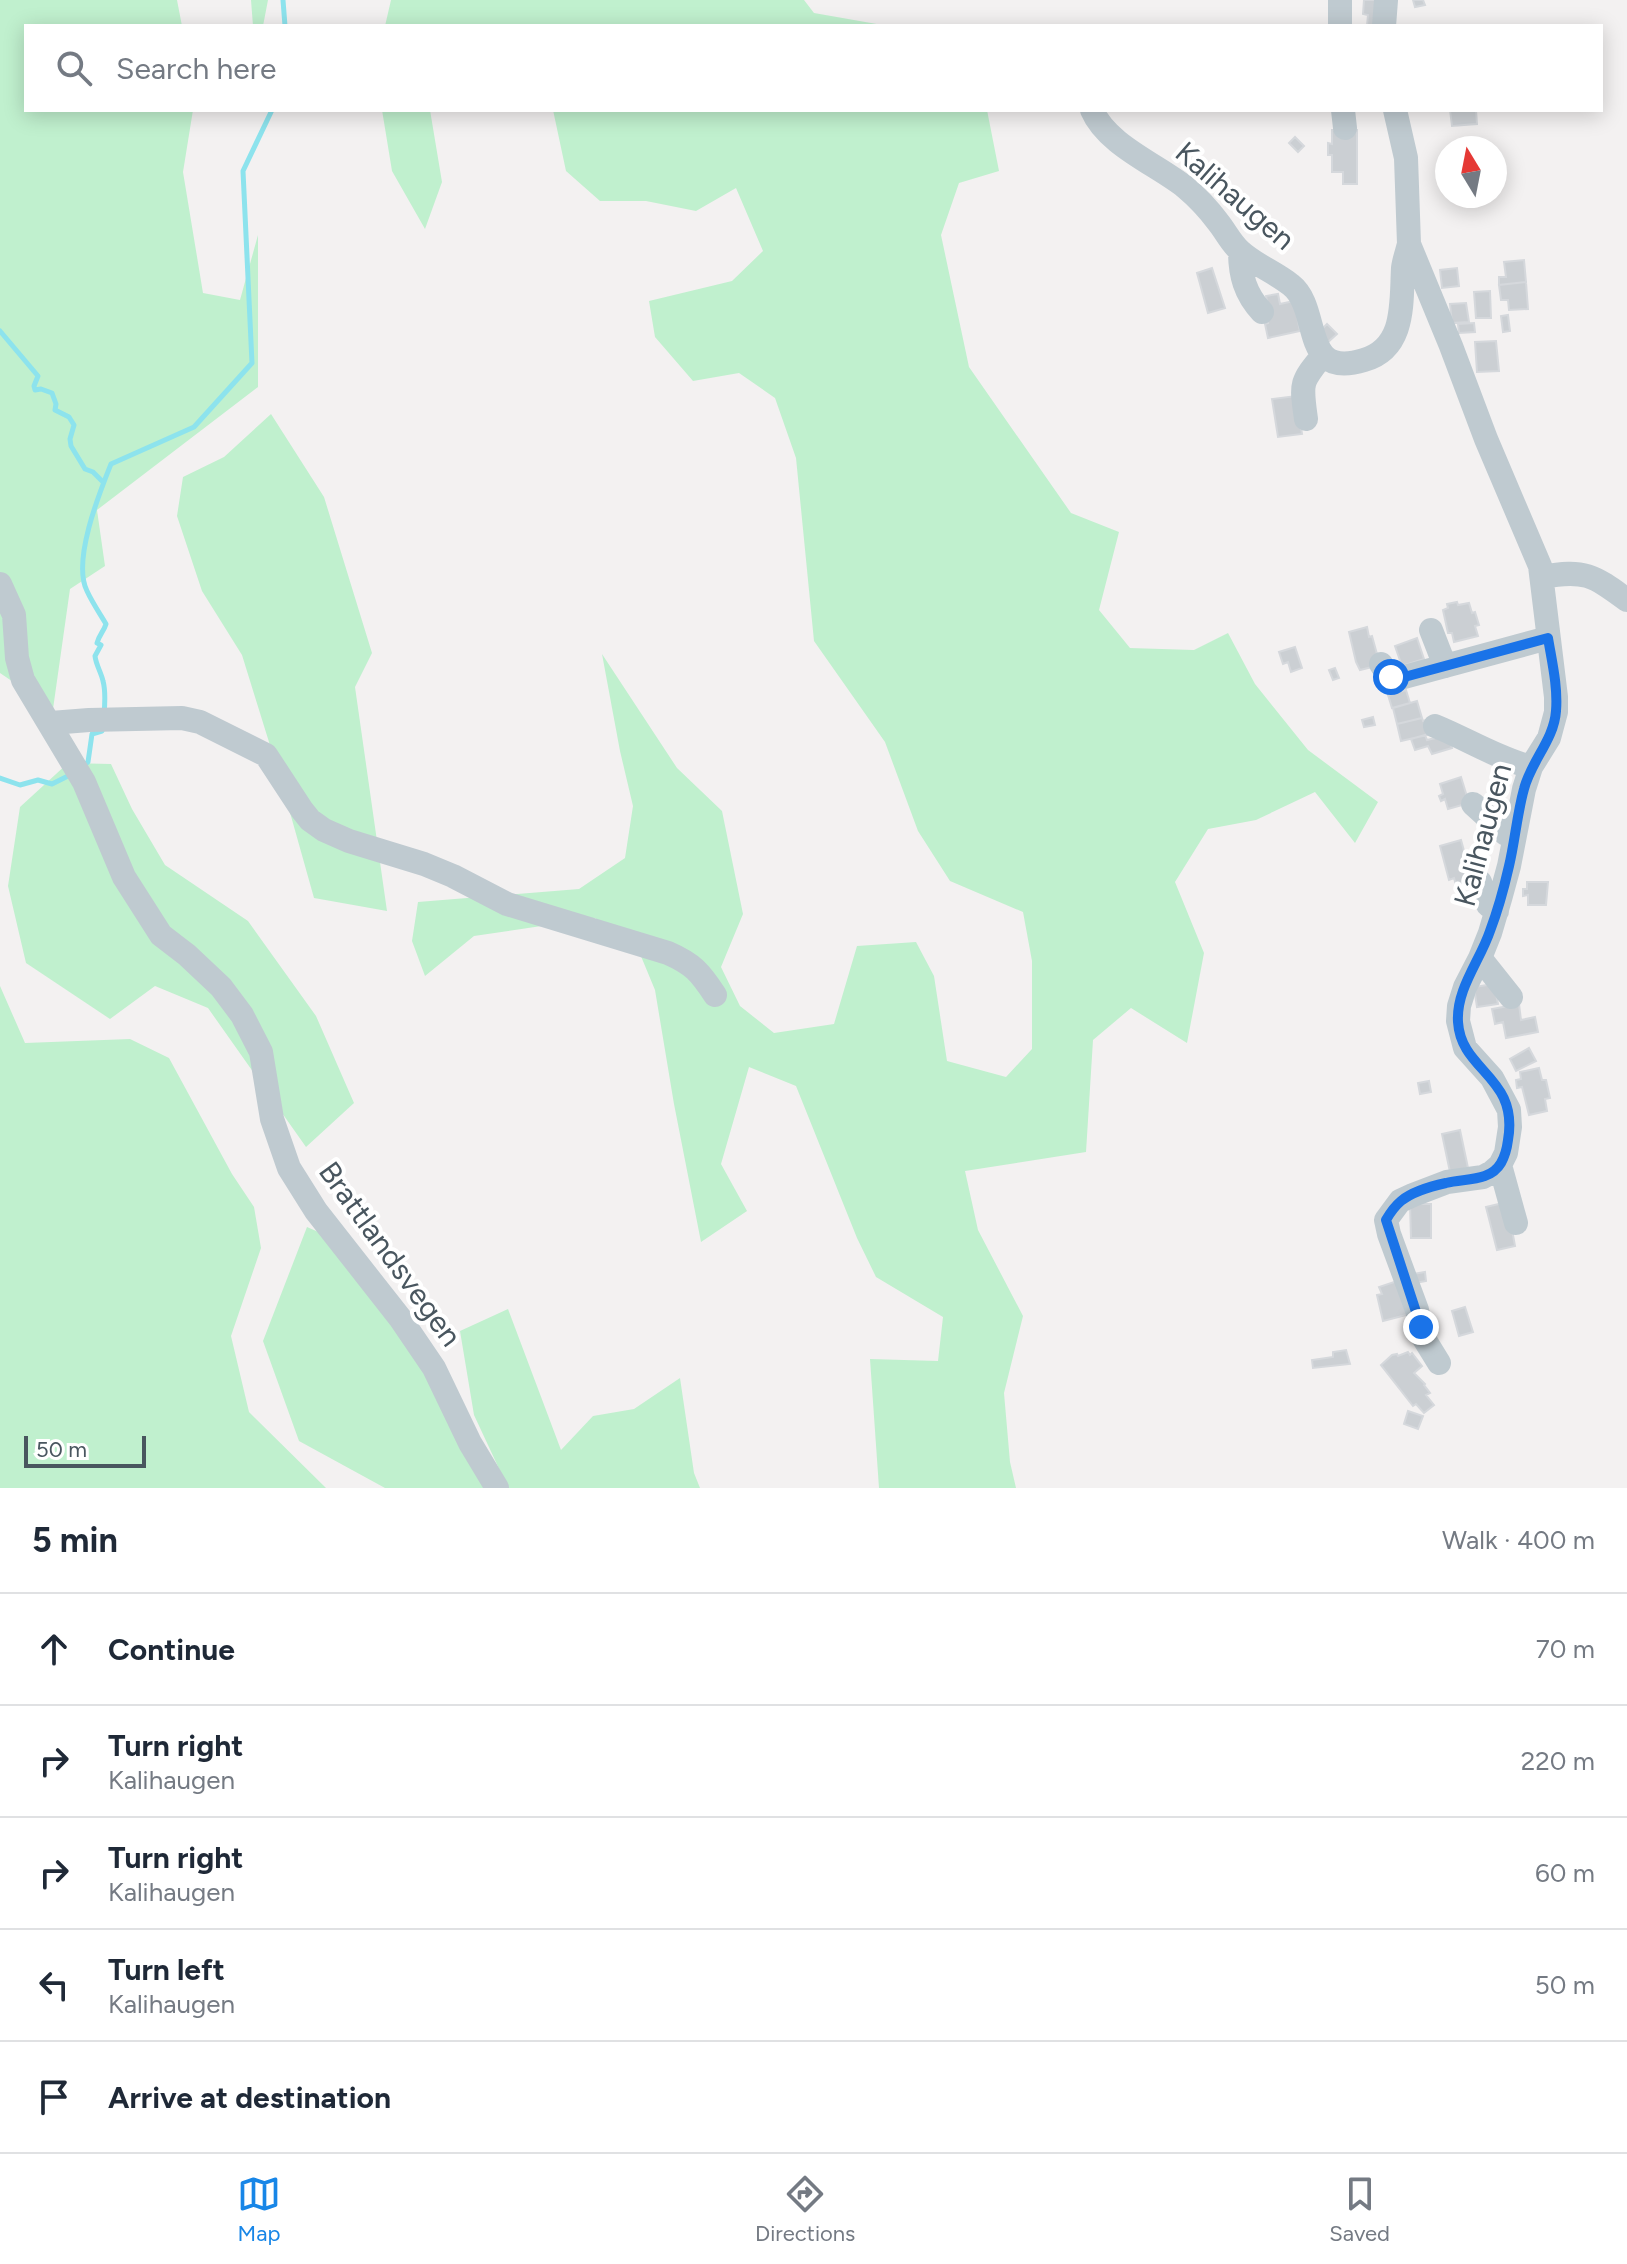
<!DOCTYPE html>
<html lang="en">
<head>
<meta charset="utf-8">
<style>
	body { margin:0; font-family:Figtree,sans-serif; background:#f2f2f3; color:#1f2937 }
	.compass { position:absolute; left:1435px; top:136px; width:72px; height:72px; border-radius:50%; background:#fff; box-shadow:0 4px 20px #0003; rotate:350deg }
	.scale { position:absolute; left:24px; bottom:20px; width:122px; box-sizing:border-box; padding-left:8px; border:4px solid #49565f; border-top:0; font-size:22px; line-height:28px; white-space:nowrap; color:#49565f; -webkit-text-stroke:6px #fff; paint-order:stroke }
	.stop { position:absolute; width:24px; height:24px; margin:-18px; border:6px solid #1a73e8; border-radius:50%; background:#fff }
	.stop.end { background:#1a73e8; border-color:#fff; box-shadow:0 2px 8px #0008 }
	.list { margin:0; padding:0; list-style:none }
	h2 { display:flex; justify-content:space-between; align-items:center; height:104px; margin:0; padding:0 32px; font-size:34px }
	h2 small { font-size:26px; font-weight:400; color:#747a83 }
	.list li { display:grid; grid-template-columns:52px 1fr auto; gap:24px; align-items:center; box-sizing:border-box; height:112px; padding:0 32px; border-top:2px solid #e0e1e3 }
	.list b { display:block; font-size:30px; white-space:nowrap }
	.list p { margin:0; font-size:26px; white-space:nowrap; color:#747a83 }
	.list em { font-size:26px; font-style:normal; color:#747a83 }
	.icon { flex:none; width:44px; height:44px; fill:none; stroke:currentColor; stroke-width:2; stroke-linecap:round; stroke-linejoin:round }
	.map { position:relative; flex:none; width:1627px; height:1488px; overflow:hidden }
	.search { position:absolute; background:#fff; box-shadow:0 4px 20px #0003; left:24px; right:24px; top:24px; height:88px; display:flex; align-items:center; gap:20px; box-sizing:border-box; padding:0 28px; border-radius:0px; color:#747a83; font-size:30px }
	.sheet { height:664px; background:#fff }
	nav { display:flex; justify-content:space-around; align-items:center; box-sizing:border-box; height:112px; border-top:2px solid #e0e1e3; background:#fff; font-size:22px; color:#747a83 }
	nav a { display:grid; justify-items:center; gap:4px }
	nav .on { color:#1886e7 }
	.map>svg:first-child { display:block }
	.green { fill:#c0f0ce }
	.lines { fill:none; stroke-linecap:round; stroke-linejoin:round }
	.stream { stroke:#8de3ed; stroke-width:5 }
	.building { fill:#cbcfd3; stroke:#d5d8dc; stroke-width:2 }
	.minor { stroke:#bfcad0; stroke-width:24 }
	.route { stroke:#1a73e8; stroke-width:10 }
	.labels { text-anchor:middle; stroke-width:8; stroke-linejoin:round; paint-order:stroke }
	.street-label { font-size:30px; fill:#49565f; stroke:#fff }
</style>
</head>
<body>
<div class="map">
<svg width="1627" height="1488" viewBox="0 0 1627 1488">
	<rect width="100%" height="100%" fill="#f3f1f1"/>
	<!-- green -->
	<path class="green" d="M0,0h177l5,26h-156v84h167l-10,62 20,121 37,7 18,-65v152l-161,123 8,56 -35,23 -17,120 -53,-36z
		M251,0h17l-5,26h-10z
		M391,0h413l10,13 74,13h-503z
		M382,110h48l12,72 -17,47 -33,-58z
		M553,110h434l12,61 -40,12 -18,52 28,132 102,146 48,19 -20,78 31,38 64,2 34,-17 27,51 53,66 70,52 -23,41 -40,-51 -59,28 -48,9 -33,53 29,71 -17,90 -56,-35 -38,32 -7,112 -121,19 13,59 45,86 -19,77 6,69 6,26h-137l-9,-129 68,2 5,-44 -67,-40 -19,-39 -61,-152 -47,-19 -28,97 26,47 -46,31 -27,-138 -19,-114 -17,-41 -43,-31 -121,18 -49,40 -13,-35 6,-39 161,-13 46,-31 8,-52 -13,-55 -18,-97 75,114 45,43 21,103 -22,53 19,39 34,27 60,-9 23,-78 59,-4 18,34 13,85 59,16 26,-28v-88l-9,-49 -73,-31 -32,-50 -33,-89 -71,-101 -18,-183 -21,-60 -36,-25 -46,8 -38,-44 -6,-36 83,-20 31,-30 -27,-63 -40,23 -50,-10h-46l-34,-30z
		M271,414l53,83 48,156 -17,34 32,224 -73,-13 -32,-114 -40,-129 -40,-64 -25,-75 6,-39 41,-20z
		M68,763l43,1 21,45 33,56 83,56 68,95 38,87 -48,44 -98,-139 -53,-22 -45,33 -84,-56 -18,-77 12,-79z
		M0,986l25,57 105,-4 39,19 63,116 22,33 7,41 -30,88 18,76 77,76h-326z
		M307,1227l53,23 140,238h-115l-86,-47 -36,-100z
		M508,1309l53,141 32,-34 41,-7 46,-31 14,95 6,15h-192l-34,-73 -14,-84z"/>
	<g class="lines">
		<!-- stream -->
		<path class="stream" d="M283,0l2,26
			M0,331l38,45 -4,10 1,4 6,-1 11,4 4,11 -1,6 14,7 5,8 -4,14 1,7 14,23 8,3 10,10
			M104,714c1,-11 2,-22 -1,-33 -2,-9 -7,-16 -8,-25l6,-11 -4,-2c2,-8 7,-12 9,-19 -6,-10 -14,-22 -19,-33 -15,-30 12,-97 24,-127l83,-37 58,-64 -9,-192 29,-61
			M81,767l7,-5 4,-28 10,-3 1,-3
			M0,778l20,7 18,-5 14,4 18,-9"/>
	</g>
	<!-- building -->
	<path class="building" d="M1364,0h17l-2,26h-12l1,-11 -5,-1z
		M1413,0h10l2,5 -10,2z
		M1450,110h26l1,14 -25,2z
		M1332,130h25v54h-14v-12h-11v-17h-4v-12l4,1z
		M1295,137l9,9 -6,6 -9,-9z
		M1524,260l2,22 -27,3v-8h7l-2,-15z
		M1212,268l13,40 -17,5 -11,-40z
		M1457,268l2,18 -17,2 -2,-18z
		M1526,282l2,27 -19,1 -1,-10h-7l-2,-15z
		M1490,291l1,27h-15l-2,-26z
		M1278,294l2,10 14,-3 6,30 -32,7 -3,-14 3,-1 -3,-15 3,-1 -2,-11z
		M1466,303l3,19 -17,1 -2,-19z
		M1508,315l2,16 -7,1 -2,-16z
		M1474,323l1,9 -16,1 -1,-9z
		M1327,324l10,10 -10,9 -9,-10z
		M1496,341l3,30 -22,1 -2,-30z
		M1296,396l6,38 -24,3 -6,-38z
		M1457,602l1,3 11,-2 3,10 3,-1 4,13 -4,1 3,10 -24,6 -2,-9h-4l-5,-23 5,-2 -1,-4z
		M1367,627l2,10 3,-1 8,29 -20,5 -4,-8 -7,-30z
		M1417,638l7,21 -22,7 -7,-20z
		M1295,647l7,21 -11,4 -3,-10 -5,2 -4,-12z
		M1335,668l4,10 -6,2 -4,-10z
		M1406,690l4,13 -18,5 -4,-13z
		M1417,701l5,17 -25,6 -4,-16z
		M1373,717l2,8 -11,2 -2,-7z
		M1422,718l1,3 3,-1 -1,7 2,8 -26,6 -4,-17z
		M1425,735l2,5 21,-5 4,13 -20,6 -4,-8 -13,4 -4,-11z
		M1500,775l7,7 -11,12 -7,-7z
		M1461,777l8,26 -21,6 -3,-10 -4,2 -2,-5 4,-2 -3,-10z
		M1461,840l5,18 2,-1 6,23 -18,5 -2,-7 -5,2 -9,-34z
		M1527,882h21l-2,23h-18v-10l-5,1v-7h4z
		M1494,984l4,20 -21,3 -3,-20z
		M1519,1004l2,16 14,-3 3,15 -32,6 -3,-16 -8,2 -3,-15z
		M1529,1048l7,13 -20,10 -6,-12z
		M1539,1068l3,12h4l4,18 -5,1 2,12 -18,4 -7,-28 -5,1 -1,-8 5,-1 -1,-7z
		M1429,1081l2,11 -11,2 -2,-11z
		M1460,1130l8,38 -18,4 -8,-38z
		M1507,1202l8,44 -18,4 -11,-43z
		M1410,1204h21v34h-20z
		M1425,1272l1,9 -11,2 -2,-9z
		M1400,1280l10,34 -27,7 -6,-26 5,-1 -3,-7z
		M1465,1307l8,25 -14,4 -7,-25z
		M1346,1350l4,14 -37,4 -1,-8 21,-3v-5z
		M1408,1352l2,3 2,-2 10,13 -8,7 11,11 -1,1 6,8 -4,2 8,10 -10,8 -8,-9 -3,2 -32,-41 11,-10 5,-1 1,2z
		M1408,1411l15,5 -5,13 -14,-5z"/>
	<g class="lines">
		<!-- minor -->
		<path class="minor" d="M1340,0v26
			M1384,26l2,-26
			M1092,110c15,35 64,54 93,77 12,10 24,23 33,35 8,10 13,21 22,29 15,14 35,21 51,34 31,24 8,95 73,75 42,-12 37,-58 39,-92 1,-8 4,-16 6,-24
			M1343,110l2,18
			M1395,110l11,48 3,86 42,102 35,93 54,127 16,131v15l-7,26 -18,29 -7,22 -15,77 -9,33 -10,34 -10,25 -15,29 -6,19 -1,15 7,27 27,30 17,32 1,17 -4,26 -6,12 -8,7 -9,5 -36,5 -34,13 -13,6 -14,19 3,14 28,76 6,27 16,26
			M1240,251c0,24 5,43 22,61
			M1306,419c-5,-36 -6,-36 17,-64
			M1542,577c42,-8 51,-2 85,23
			M0,584l14,31 3,43 6,22 61,102 40,95 37,58 26,20 34,32 21,28 19,37 11,67 17,49 27,43 84,107 34,50 36,75 27,45
			M1431,630l14,36
			M1381,664l6,9 10,6 151,-41
			M51,723l38,-3 93,-2 18,4 66,33 36,55 8,10 14,10 25,11 75,23 29,12 54,28 161,49c25,11 32,19 47,42
			M1435,726c32,13 62,32 96,41
			M1473,804l33,30 8,3
			M1480,882l8,23 9,6
			M1480,958l31,39
			M1500,1165l16,58"/>
	</g>
	<g class="lines">
		<!-- route -->
		<path class="route" d="M1391,677l6,2 151,-41c4,24 10,49 8,73 -2,29 -25,50 -32,78 -7,25 -9,52 -15,77 -5,22 -11,44 -19,65 -10,30 -34,58 -32,91 3,50 61,54 50,118 -1,8 -3,16 -7,23 -11,19 -36,15 -55,20 -14,3 -34,9 -45,18 -6,5 -11,12 -15,19l35,107"/>
	</g>
	<g class="labels">
		<!-- street labels -->
		<g class="street-label">
			<text transform="translate(1235 196) rotate(41)" y="10">Kalihaugen</text>
			<text transform="translate(1483 835) rotate(-75)" y="10">Kalihaugen</text>
			<text transform="translate(390 1254) rotate(54)" y="10">Brattlandsvegen</text>
		</g>
	</g>
</svg>
<svg class="compass" viewBox="-18 -18 36 36"><path d="M0-13l5 13h-10z" fill="#e53935"/><path d="M0 13l5-13h-10z" fill="#747a83"/></svg>
<div class="scale">50 m</div>
<div class="stop" style="left:1391px;top:677px"></div>
<div class="stop end" style="left:1421px;top:1327px"></div>
<div class="search"><svg class="icon" aria-label="search" viewBox="0 0 24 24"><circle cx="10" cy="10" r="6"/><path d="M15 15l6 6"/></svg>Search here</div>
</div>
<section class="sheet">
<h2>5 min<small>Walk · 400 m</small></h2>
<ul class="list">
<li><svg class="icon" aria-label="ahead" viewBox="0 0 24 24"><path d="M12 20V5M6 11l6-6 6 6"/></svg><div><b>Continue</b></div><em>70 m</em></li>
<li><svg class="icon" aria-label="right" viewBox="0 0 24 24"><path d="M7 20v-9h11M14 6l5 5-5 5"/></svg><div><b>Turn right</b><p>Kalihaugen</p></div><em>220 m</em></li>
<li><svg class="icon" aria-label="right" viewBox="0 0 24 24"><path d="M7 20v-9h11M14 6l5 5-5 5"/></svg><div><b>Turn right</b><p>Kalihaugen</p></div><em>60 m</em></li>
<li><svg class="icon" aria-label="left" viewBox="0 0 24 24"><path d="M17 20v-9H6M10 6l-5 5 5 5"/></svg><div><b>Turn left</b><p>Kalihaugen</p></div><em>50 m</em></li>
<li><svg class="icon" aria-label="arrive" viewBox="0 0 24 24"><path d="M6 21V4h12l-3 4 3 4H6"/></svg><div><b>Arrive at destination</b></div></li>
</ul>
</section>
<nav>
<a class="on"><svg class="icon" aria-label="map" viewBox="0 0 24 24"><path d="M3 6l6-2 6 2 6-2v14l-6 2-6-2-6 2zM9 4v14M15 6v14"/></svg>Map</a>
<a><svg class="icon" aria-label="directions" viewBox="0 0 24 24"><path d="M12 3l9 9-9 9-9-9zM9 14v-3h6M13 9l2 2-2 2"/></svg>Directions</a>
<a><svg class="icon" aria-label="saved" viewBox="0 0 24 24"><path d="M7 4h10v16l-5-4-5 4z"/></svg>Saved</a>
</nav>
</body>
</html>
